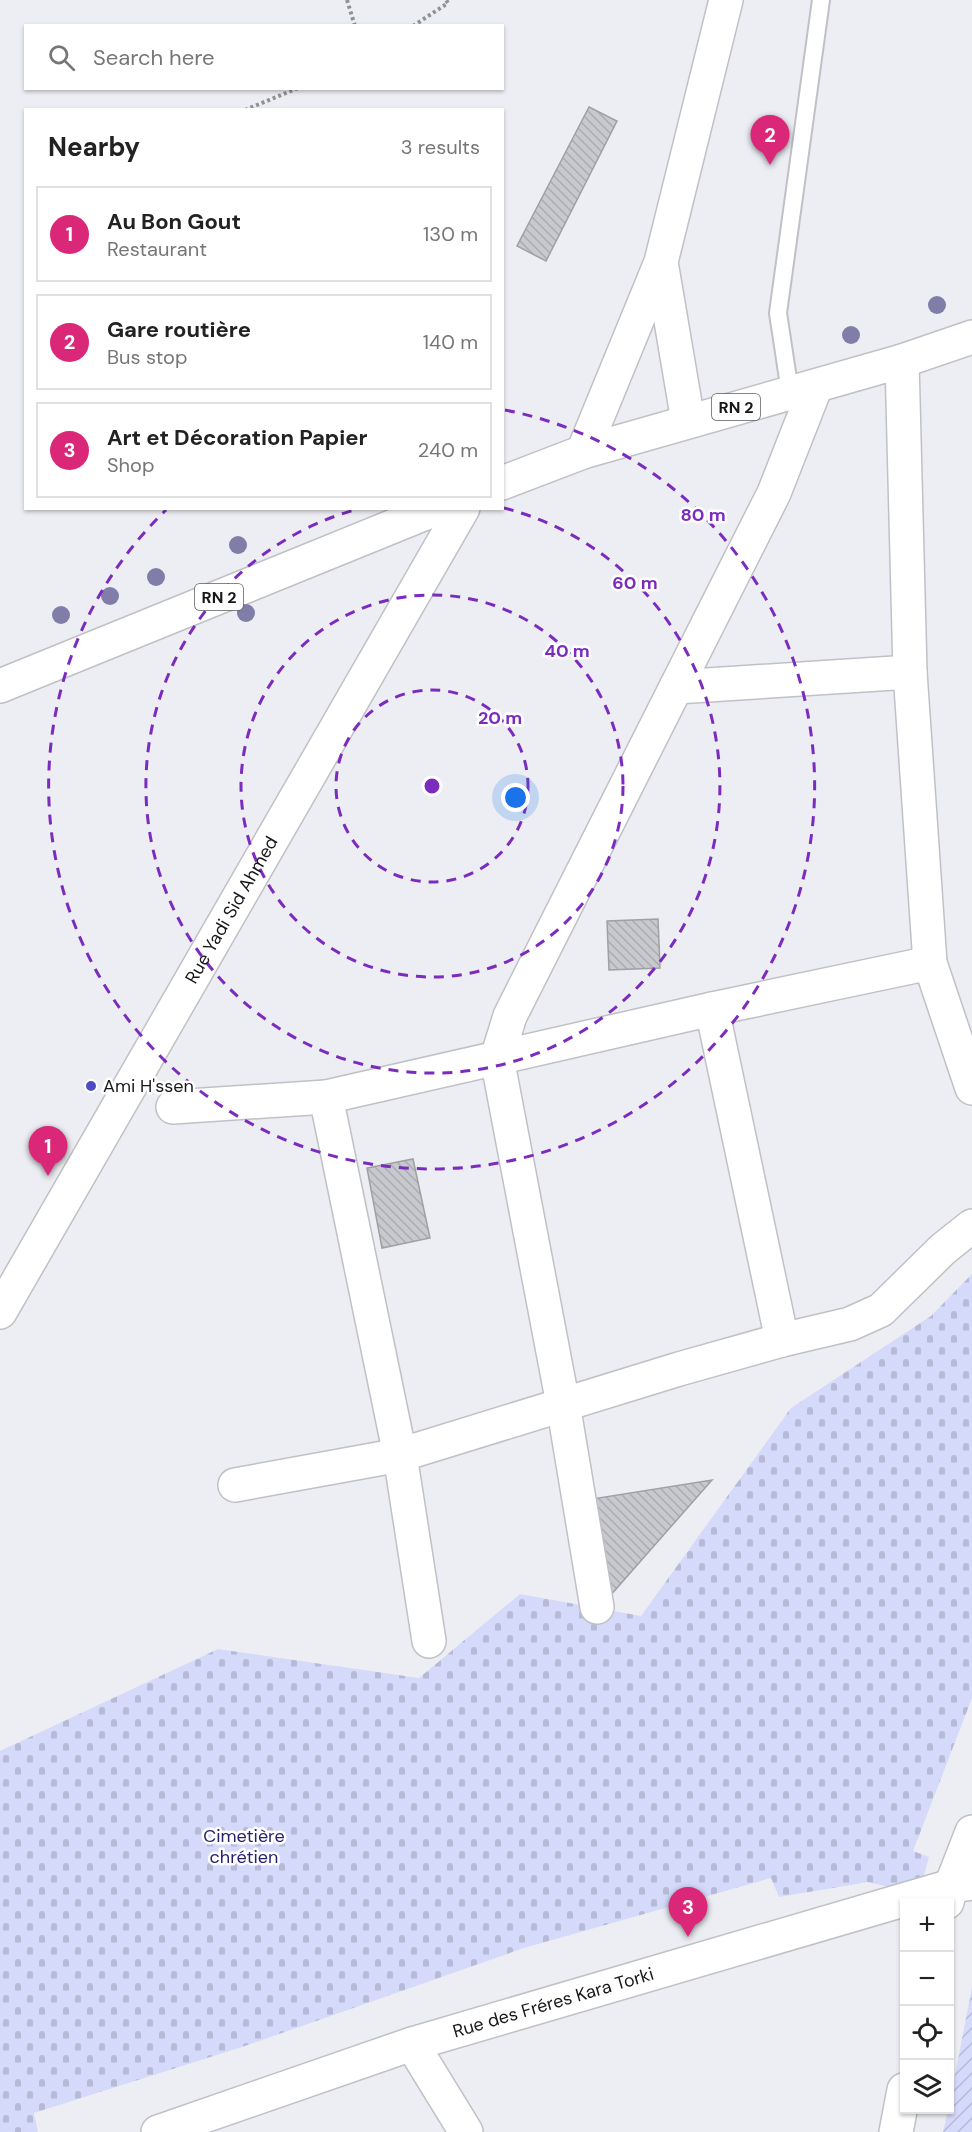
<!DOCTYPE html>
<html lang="en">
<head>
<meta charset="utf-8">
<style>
	body { margin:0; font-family:"DM Sans",sans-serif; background:#f2f2f2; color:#222 }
	.controls { position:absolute; right:18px; bottom:18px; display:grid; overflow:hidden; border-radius:0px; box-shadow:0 2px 4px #0004 }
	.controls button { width:54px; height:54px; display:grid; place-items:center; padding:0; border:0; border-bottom:2px solid #e0e0e0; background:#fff; color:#222; font:30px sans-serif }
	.you { position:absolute; left:516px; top:798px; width:21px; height:21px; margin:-15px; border:4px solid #fff; border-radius:50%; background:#1a73e8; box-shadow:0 0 0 9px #1a73e833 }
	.badge { display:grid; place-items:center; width:39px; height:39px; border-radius:50%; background:#db2777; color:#fff; font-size:20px; font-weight:700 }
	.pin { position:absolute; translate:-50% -50px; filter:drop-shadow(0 2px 3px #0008) }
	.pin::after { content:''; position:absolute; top:32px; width:21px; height:18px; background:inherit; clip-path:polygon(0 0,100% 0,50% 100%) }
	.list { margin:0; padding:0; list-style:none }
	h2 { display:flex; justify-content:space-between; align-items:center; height:78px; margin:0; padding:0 24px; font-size:26px }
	h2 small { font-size:20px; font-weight:400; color:#767676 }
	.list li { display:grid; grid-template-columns:39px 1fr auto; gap:18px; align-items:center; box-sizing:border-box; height:96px; margin:0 12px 12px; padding:0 12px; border:2px solid #e0e0e0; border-radius:0px }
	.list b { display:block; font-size:22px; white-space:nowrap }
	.list p { margin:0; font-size:20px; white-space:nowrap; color:#767676 }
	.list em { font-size:20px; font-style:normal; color:#767676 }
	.icon { flex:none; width:33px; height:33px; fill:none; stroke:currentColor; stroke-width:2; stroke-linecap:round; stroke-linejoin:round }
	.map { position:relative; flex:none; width:972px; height:2132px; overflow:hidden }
	.search { position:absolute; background:#fff; box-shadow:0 2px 4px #0004; left:24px; top:24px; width:480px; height:66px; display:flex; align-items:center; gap:15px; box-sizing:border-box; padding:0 21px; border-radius:0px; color:#767676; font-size:22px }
	.panel { position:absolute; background:#fff; box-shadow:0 2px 4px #0004; left:24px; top:108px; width:480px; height:402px; border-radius:0px }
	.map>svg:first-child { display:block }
	.cemetery { fill:url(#cemetery-stones) }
	.garden { fill:url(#garden-furrows) }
	.building { fill:url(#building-back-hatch); stroke:#9fa0a4; stroke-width:1.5 }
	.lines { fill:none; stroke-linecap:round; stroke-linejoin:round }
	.service-casing { stroke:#c0c1c6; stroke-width:20 }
	.minor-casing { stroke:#c0c1c6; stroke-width:36 }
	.secondary-casing { stroke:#c0c1c6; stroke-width:36 }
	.primary-casing { stroke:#c0c1c6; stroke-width:36 }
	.path { stroke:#909194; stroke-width:4; stroke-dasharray:3 3; stroke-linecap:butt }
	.service { stroke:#fff; stroke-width:16 }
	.minor { stroke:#fff; stroke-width:33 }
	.secondary { stroke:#fff; stroke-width:33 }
	.primary { stroke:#fff; stroke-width:33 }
	.tree { fill:#807ea9 }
	.ring { fill:none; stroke:#7b2cbf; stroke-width:3; stroke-dasharray:10 8 }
	.poi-dot { fill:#4f4cc3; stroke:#fff; stroke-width:2 }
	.labels { text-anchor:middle; stroke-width:5; stroke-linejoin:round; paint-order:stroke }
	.shield { fill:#fff; stroke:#5c5d5d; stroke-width:1.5 }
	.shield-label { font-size:16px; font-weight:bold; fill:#161718 }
	.street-label { font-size:18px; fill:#161718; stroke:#fff }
	.poi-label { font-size:18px; fill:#161718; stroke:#fff; text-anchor:start }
	.park-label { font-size:18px; fill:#26226d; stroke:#fff }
	.centre { fill:#7b2cbf; stroke:#fff; stroke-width:3 }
	.ring-label { font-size:18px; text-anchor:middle; font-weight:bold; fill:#7b2cbf; stroke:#fff; stroke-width:5; stroke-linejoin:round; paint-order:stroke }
</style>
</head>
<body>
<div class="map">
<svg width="972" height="2132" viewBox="0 0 972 2132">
	<defs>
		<pattern id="cemetery-stones" width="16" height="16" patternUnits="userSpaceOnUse" patternTransform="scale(1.5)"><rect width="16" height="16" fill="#d5dafa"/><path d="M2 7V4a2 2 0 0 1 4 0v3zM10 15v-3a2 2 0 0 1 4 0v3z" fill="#b6bad6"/></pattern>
		<pattern id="garden-furrows" width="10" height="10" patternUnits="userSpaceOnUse" patternTransform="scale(1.5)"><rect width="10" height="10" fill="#d5dafa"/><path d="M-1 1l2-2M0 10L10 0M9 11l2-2" fill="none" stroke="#b6bad6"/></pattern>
		<pattern id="building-back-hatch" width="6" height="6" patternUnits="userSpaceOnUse" patternTransform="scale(1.5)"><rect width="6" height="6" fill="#c8c9ce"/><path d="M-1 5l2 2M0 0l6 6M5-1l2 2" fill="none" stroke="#abacb0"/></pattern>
	</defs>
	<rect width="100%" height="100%" fill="#edeef3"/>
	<!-- cemetery -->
	<path class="cemetery" d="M972,1274v424l-59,153 16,6 -7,26 -29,5 -25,-6 -89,15 -8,-19 -247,70 -279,98 -211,67 4,19h-38v-381l218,-102 201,29 101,-84 121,22 150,-208 140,-92z"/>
	<!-- garden -->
	<path class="garden" d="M972,1987v145h-29l5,-22h2v-9z"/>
	<!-- building -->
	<path class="building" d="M589,107l28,14 -71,140 -29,-15z
		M658,919l2,49 -51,2 -2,-49z
		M413,1159l17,79 -48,10 -15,-80z
		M712,1480l-103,117 -17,-98z"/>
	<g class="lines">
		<defs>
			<path id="service" d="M790,392l-12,-79 43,-313"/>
			<g id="minor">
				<path d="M902,361l8,311 20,291 42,125"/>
				<path d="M676,687l234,-15"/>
				<path d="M712,1009l70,331"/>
				<path d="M326,1097l74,358 29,186"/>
				<path d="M173,1107l153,-10 386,-88 218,-46"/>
				<path id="s1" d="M0,1312l463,-804"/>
				<path d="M235,1485l165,-30 279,-86 103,-29 68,-16 31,-14 62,-61 29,-23"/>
				<path d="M597,1607l-34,-203 -66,-346 13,-42 264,-523 42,-107"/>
				<path d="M947,1902l4,-16 21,-54"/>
				<path d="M412,2044l54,88"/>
				<path id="s2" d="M158,2132l254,-88 539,-158 21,-3"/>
				<path d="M896,2132l8,-42"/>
			</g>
			<path id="secondary" d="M661,262l27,159
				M583,452l78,-190 65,-262"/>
			<path id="primary" d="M502,483l81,-31 319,-91 70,-24
				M0,686l438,-178"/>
		</defs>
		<!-- service casing -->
		<use href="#service" class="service-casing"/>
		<!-- minor casing -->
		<use href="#minor" class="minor-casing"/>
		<!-- secondary casing -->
		<use href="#secondary" class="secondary-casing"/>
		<!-- primary casing -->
		<use href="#primary" class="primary-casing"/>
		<!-- path -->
		<path class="path" d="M347,0l8,26
			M413,26l35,-23 -2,-3
			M245,110l53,-22"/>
		<!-- service -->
		<use href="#service" class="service"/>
		<!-- minor -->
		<use href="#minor" class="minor"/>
		<!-- secondary -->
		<use href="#secondary" class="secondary"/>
		<!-- primary -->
		<use href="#primary" class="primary"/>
	</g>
	<!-- trees -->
	<g class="tree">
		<circle cx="937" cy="305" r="9"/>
		<circle cx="851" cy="335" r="9"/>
		<circle cx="238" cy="545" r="9"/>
		<circle cx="156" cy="577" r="9"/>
		<circle cx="110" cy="596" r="9"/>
		<circle cx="246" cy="613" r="9"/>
		<circle cx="61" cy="615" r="9"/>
	</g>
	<!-- distance rings -->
	<g class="ring">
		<circle cx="432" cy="786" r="96"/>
		<circle cx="432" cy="786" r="191"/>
		<path d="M504 508A287 287 0 1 1 358 509"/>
		<path d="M505 410A383 383 0 1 1 166 510"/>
	</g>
	<!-- markers -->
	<circle class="poi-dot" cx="91" cy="1086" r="6"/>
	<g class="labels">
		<!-- shield labels -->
		<g class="shield">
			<rect x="712" y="394" width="48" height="26" rx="4.5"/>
			<rect x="195" y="584" width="48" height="26" rx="4.5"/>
		</g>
		<g class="shield-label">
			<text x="736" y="413">RN 2</text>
			<text x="219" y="603">RN 2</text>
		</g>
		<!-- street labels -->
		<g class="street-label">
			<text dy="6" stroke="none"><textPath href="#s1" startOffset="464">Rue Yadi Sid Ahmed</textPath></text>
			<text dy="6" stroke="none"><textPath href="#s2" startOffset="416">Rue des Fréres Kara Torki</textPath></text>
		</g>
		<!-- poi labels -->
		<g class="poi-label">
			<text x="103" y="1092">Ami H'ssen</text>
		</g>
		<!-- park labels -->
		<g class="park-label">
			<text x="244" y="1842">Cimetière<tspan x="244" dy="21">chrétien</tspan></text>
		</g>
	</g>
	<circle cx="432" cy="786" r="9" class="centre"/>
	<g class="ring-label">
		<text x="703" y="521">80 m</text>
		<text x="635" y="589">60 m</text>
		<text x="567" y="657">40 m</text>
		<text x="500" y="724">20 m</text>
	</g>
</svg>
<div class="controls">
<button>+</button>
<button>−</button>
<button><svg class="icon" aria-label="locate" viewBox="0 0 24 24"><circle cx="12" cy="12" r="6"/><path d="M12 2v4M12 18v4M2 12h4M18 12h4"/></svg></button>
<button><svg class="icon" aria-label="layers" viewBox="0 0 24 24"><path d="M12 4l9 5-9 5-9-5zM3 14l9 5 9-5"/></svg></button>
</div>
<div class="you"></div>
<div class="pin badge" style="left:48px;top:1176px">1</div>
<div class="pin badge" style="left:770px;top:165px">2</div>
<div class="pin badge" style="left:688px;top:1937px">3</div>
<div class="search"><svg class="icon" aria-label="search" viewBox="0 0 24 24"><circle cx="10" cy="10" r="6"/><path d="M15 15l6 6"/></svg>Search here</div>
<section class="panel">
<h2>Nearby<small>3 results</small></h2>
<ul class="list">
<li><span class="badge">1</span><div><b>Au Bon Gout</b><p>Restaurant</p></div><em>130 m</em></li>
<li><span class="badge">2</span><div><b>Gare routière</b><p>Bus stop</p></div><em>140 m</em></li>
<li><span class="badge">3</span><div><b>Art et Décoration Papier</b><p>Shop</p></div><em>240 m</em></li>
</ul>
</section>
</div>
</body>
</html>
